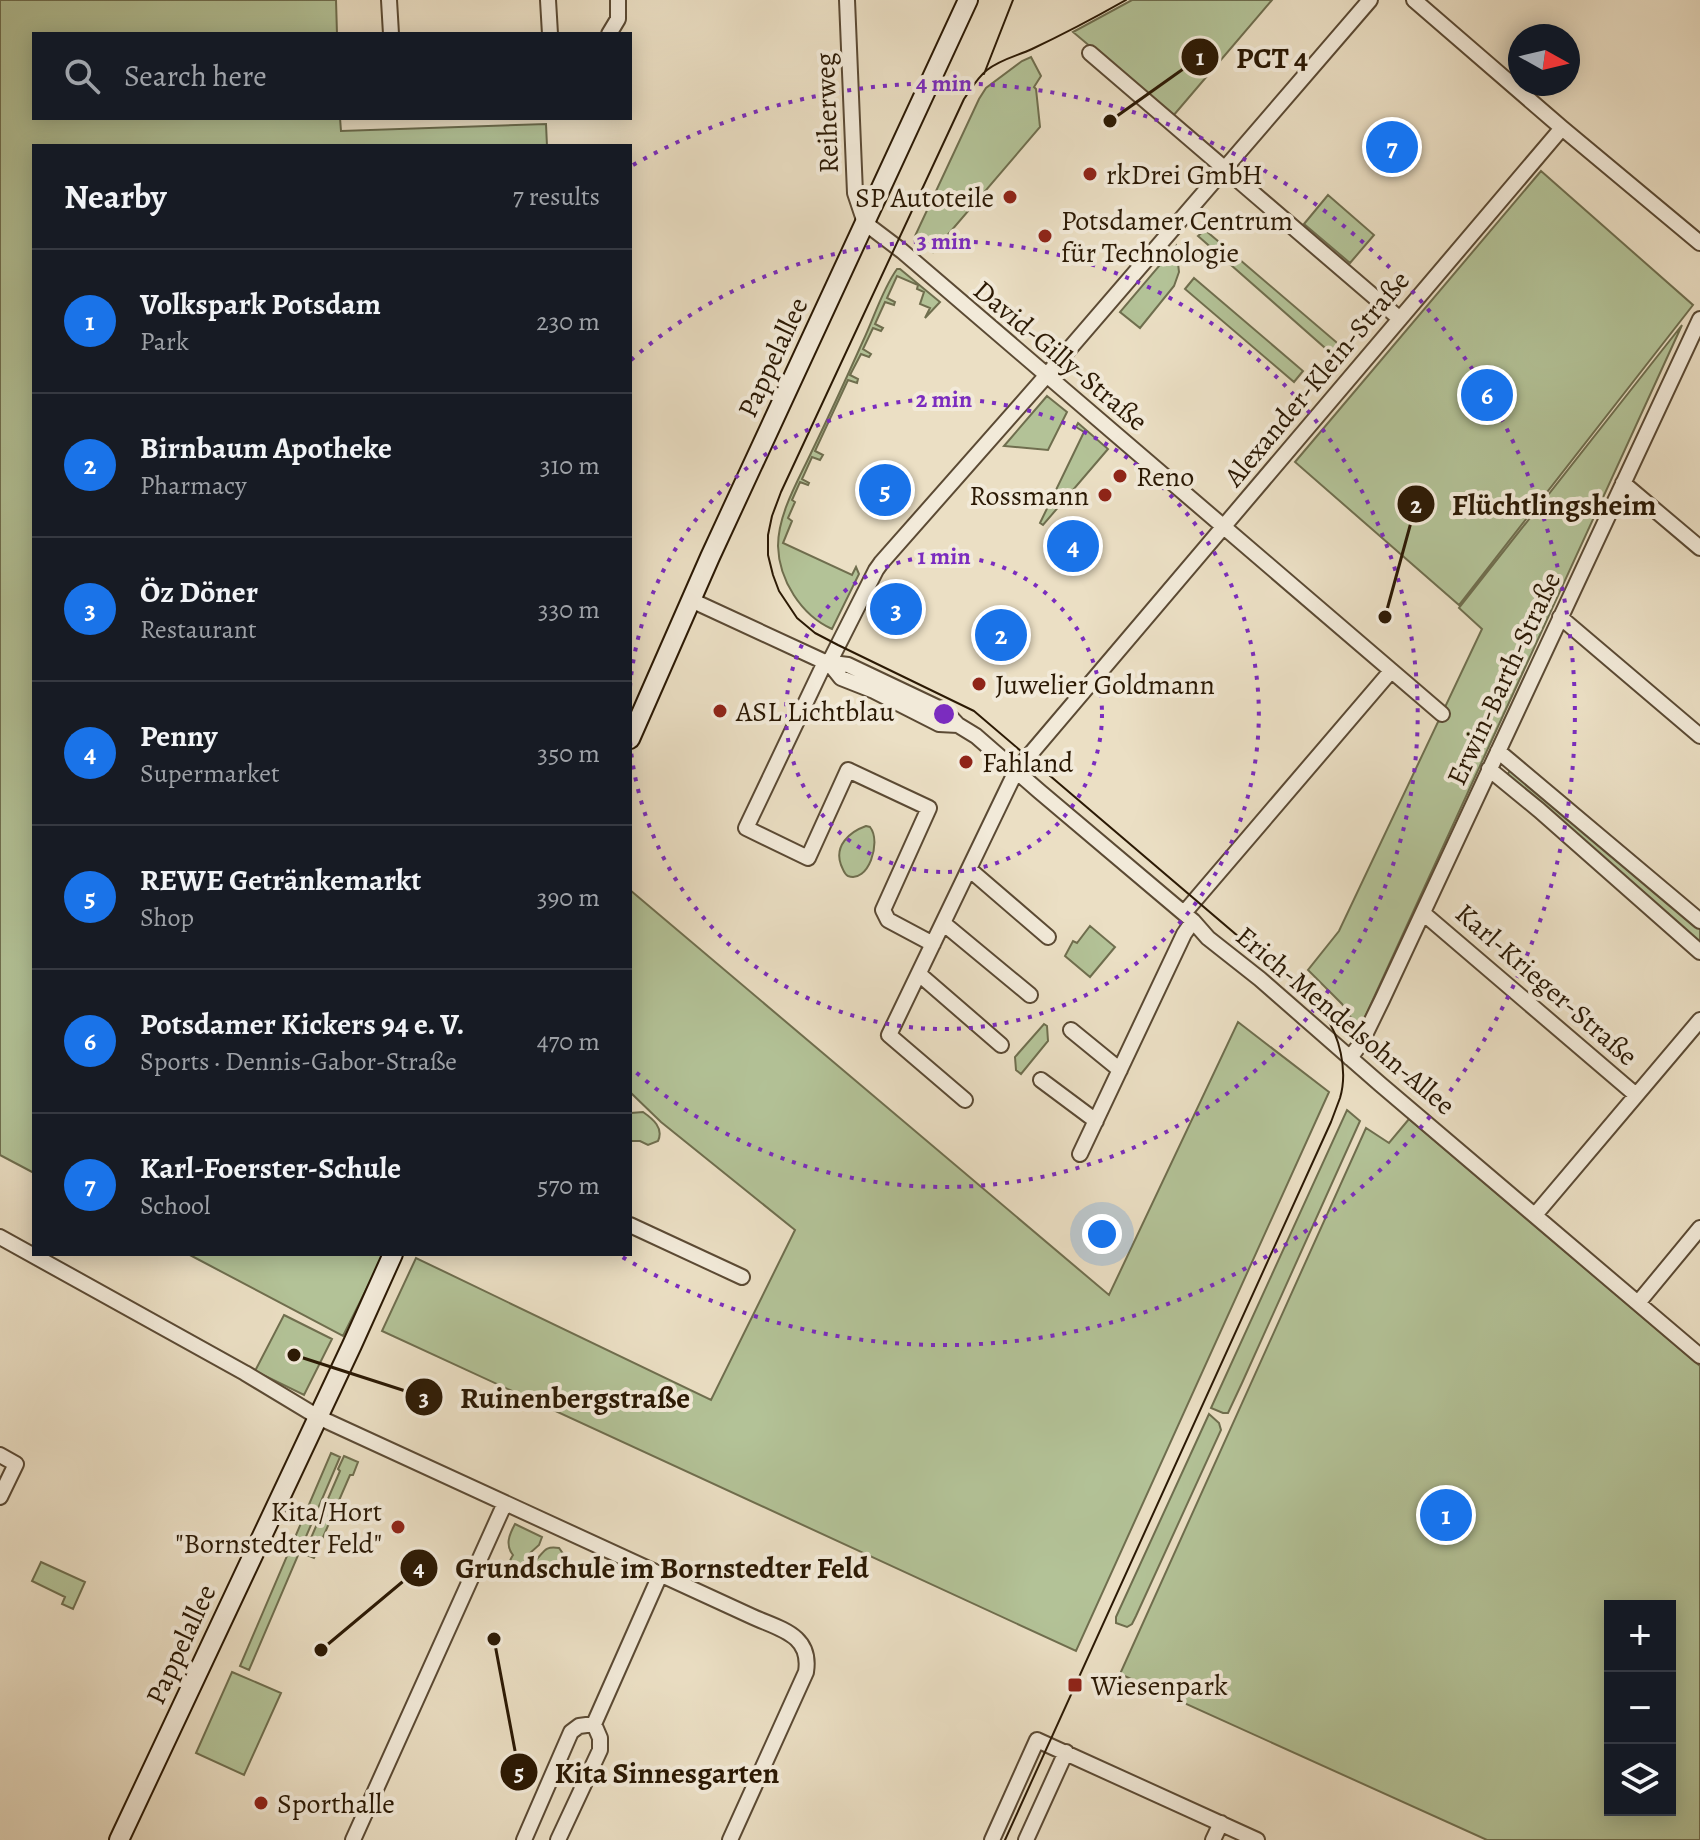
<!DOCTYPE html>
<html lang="en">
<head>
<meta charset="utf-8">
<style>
	body { margin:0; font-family:Alegreya,serif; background:#20242c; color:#f1f3f6 }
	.controls { position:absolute; right:24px; bottom:24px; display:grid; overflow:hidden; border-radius:0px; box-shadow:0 4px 20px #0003 }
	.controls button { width:72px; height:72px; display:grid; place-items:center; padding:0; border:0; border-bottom:2px solid #363941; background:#171b24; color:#f1f3f6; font:40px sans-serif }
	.compass { position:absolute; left:1508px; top:24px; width:72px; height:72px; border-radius:50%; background:#171b24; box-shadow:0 4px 20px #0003; rotate:98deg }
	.you { position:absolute; left:1102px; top:1234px; width:28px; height:28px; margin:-20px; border:6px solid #fff; border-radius:50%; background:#1a73e8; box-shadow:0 0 0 12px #1a73e833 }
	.badge { display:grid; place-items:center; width:52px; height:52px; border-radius:50%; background:#1a73e8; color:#fff; font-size:26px; font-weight:700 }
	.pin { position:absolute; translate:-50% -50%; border:4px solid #fff; box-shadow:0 2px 8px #0006 }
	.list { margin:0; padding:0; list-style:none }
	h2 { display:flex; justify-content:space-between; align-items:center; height:104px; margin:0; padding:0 32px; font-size:34px }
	h2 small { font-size:26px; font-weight:400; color:#9ea1a6 }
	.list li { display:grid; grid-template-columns:52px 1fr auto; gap:24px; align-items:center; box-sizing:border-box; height:144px; padding:0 32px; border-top:2px solid #363941 }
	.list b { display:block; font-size:30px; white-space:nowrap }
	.list p { margin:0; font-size:26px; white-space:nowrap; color:#9ea1a6 }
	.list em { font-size:26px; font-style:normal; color:#9ea1a6 }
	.icon { flex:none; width:44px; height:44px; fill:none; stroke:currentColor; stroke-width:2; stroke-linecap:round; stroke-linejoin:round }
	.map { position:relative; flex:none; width:1700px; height:1840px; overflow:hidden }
	.search { position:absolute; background:#171b24; box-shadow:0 4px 20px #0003; left:32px; top:32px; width:600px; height:88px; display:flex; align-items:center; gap:20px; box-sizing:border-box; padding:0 28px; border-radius:0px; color:#9ea1a6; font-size:30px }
	.panel { position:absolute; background:#171b24; box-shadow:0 4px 20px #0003; left:32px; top:144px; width:600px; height:1112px; border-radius:0px }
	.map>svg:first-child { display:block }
	.green { fill:#b3c297; stroke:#6f6e4e; stroke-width:2; fill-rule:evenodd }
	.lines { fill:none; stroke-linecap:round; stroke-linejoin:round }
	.street-casing { stroke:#5b4a34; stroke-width:18 }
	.secondary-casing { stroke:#2b1904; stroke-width:22 }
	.street { stroke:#f2ead9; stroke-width:14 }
	.secondary { stroke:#f2ead9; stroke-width:18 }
	.tram { stroke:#2b1904; stroke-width:2 }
	.ring { fill:none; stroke:#7b2cbf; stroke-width:4; stroke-dasharray:4 8 }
	.poi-dot { fill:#8f2418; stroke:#f2ead9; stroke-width:3 }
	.labels { text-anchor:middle; stroke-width:8; stroke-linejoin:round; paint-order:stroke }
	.street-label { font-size:28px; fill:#2b1904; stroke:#f2ead9 }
	.poi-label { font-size:28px; fill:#2b1904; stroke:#f2ead9; text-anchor:start }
	.centre { fill:#7b2cbf; stroke:#f2ead9; stroke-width:4 }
	.ring-label { font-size:24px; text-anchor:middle; font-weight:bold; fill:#7b2cbf; stroke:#f2ead9; stroke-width:8; stroke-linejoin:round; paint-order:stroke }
	.leader { fill:none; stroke:#2b1904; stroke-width:3 }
	.callout-dot { fill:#2b1904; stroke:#f2ead9; stroke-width:3 }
	.mark-label { font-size:24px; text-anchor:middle; font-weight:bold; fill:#fff }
	.callout-label { font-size:30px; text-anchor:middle; font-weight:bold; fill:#2b1904; stroke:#f2ead9; stroke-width:8; stroke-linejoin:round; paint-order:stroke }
</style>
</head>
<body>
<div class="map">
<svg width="1700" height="1840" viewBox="0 0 1700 1840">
	<rect width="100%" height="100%" fill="#ebdfc4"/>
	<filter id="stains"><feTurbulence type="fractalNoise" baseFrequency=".0025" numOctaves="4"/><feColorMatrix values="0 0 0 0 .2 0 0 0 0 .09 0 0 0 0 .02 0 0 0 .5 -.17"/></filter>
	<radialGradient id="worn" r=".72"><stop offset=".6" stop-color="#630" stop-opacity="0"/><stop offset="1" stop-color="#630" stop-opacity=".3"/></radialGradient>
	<!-- green -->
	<path class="green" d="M0,0h336l1,34h-303v84h306l1,13 205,-7 1,22h-513v1027l-34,-18z
		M1132,0h140l-99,116 -100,-84z
		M1031,57l10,19 -7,11 2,2 4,38 -107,125 -18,-16 64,-137 7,-11 36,-27z
		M1541,171l152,134 -234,300 -164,-143z
		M1328,195l46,40 -24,28 -46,-39z
		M1205,230l144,123 -8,9 -143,-126z
		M1176,246l3,26 -5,14 -34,42 -20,-16z
		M897,269h3l40,33 -15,16 5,-10 -10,-4 4,-12 -7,-3 1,-4 -21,-9 -10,22 8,4 -1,3 -9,-3 -10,22 8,4 -2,3 -8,-3 -10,21 8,5 -2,3 -8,-3 -11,21 8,4 -1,4 -9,-3 -33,71 8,4 -3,5 -8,-3 -10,22 7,4 -1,2 -8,-3 -8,18 3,2 -7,16 4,3 -9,22 69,32 4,-8 3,7 -27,55c-31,-14 -53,-49 -54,-83 0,-32 20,-65 33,-93 18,-37 35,-74 52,-112 11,-23 19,-51 34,-72z
		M1194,278l109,93 -9,11 -109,-93z
		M1682,325l-323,705 -17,-26 -34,-34 31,-39 143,-302 -23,-21z
		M1047,396l20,16 -19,38 -44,-4z
		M1078,423l30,26 -65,76 -3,-2 44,-91 -8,-5z
		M1512,767l188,160v16l-194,-166z
		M866,826l4,1c12,15 -2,57 -22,49 -4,-2 -5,-7 -7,-11 -7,-19 8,-33 25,-39z
		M630,890l479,405 129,-273 91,70 -253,559 -694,-320 34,-73 295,142 84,-170 -134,-108 -31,-30z
		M1090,926l25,21 -25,30 -25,-21 8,-15 4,2z
		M1044,1024l3,2 1,15 -27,33 -5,-4 -1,-13z
		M1347,1110l13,11 -118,262 -14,30h-5l-12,-5z
		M643,1112c10,7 21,16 15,29l-10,4 -8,-4h-10v-26l1,-2z
		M1409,1119l291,247v474h-213l-367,-166 246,-546 23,15zM1610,1606h60v204h-60z
		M188,1254h196l-41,82z
		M284,1315l48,24 -28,56 -49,-24z
		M1209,1414l10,9 2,7 -85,186 -4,8 -5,3 -11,-4v-6z
		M331,1453l9,4 -91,213 -9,-4z
		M344,1456l14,6 -5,13h-3l-36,83 -10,-4 36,-83 -2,-2z
		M515,1524l27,13 -3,8 -9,8 1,5 6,1c8,-8 7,-13 22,-11l5,7 -2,11 -7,6 -11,-3 -6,-4 -7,2 -3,-6h-2l-2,10 -7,5h-3c-7,-8 -6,-13 -1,-21 -8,-10 -4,-20 2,-31z
		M41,1562l44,20 -12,27 -11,-5 3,-7 -33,-16z
		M232,1672l49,21 -37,82 -48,-22z"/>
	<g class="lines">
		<defs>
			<path id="street" d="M389,0l2,34
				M548,0l2,34
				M847,0l8,193 10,30 37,28 540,463
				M1414,0l148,128 138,115
				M609,34l9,-15v-19
				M1090,53l310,266
				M1623,483l77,65
				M691,600l134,62 23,3 97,46 13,14 18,11 63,55 154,130 15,17 52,41 120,105 320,272
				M1560,617l140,119
				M825,662l-79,166 62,30 40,-88 81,38 -46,102 5,10 45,24
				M829,663l47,-93 5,-7 165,-187 324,-376
				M829,663l12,15 33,13 65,33 19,1
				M1498,751l202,170
				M1489,769l50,41 161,142
				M969,869l79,68
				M1184,913l207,-242
				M1423,913l213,182
				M943,923l87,72
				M919,974l82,71
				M1071,1030l49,40
				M1350,1058l11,-15 21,-43 318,-681
				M1041,1080l55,41
				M965,1100l-76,-65 127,-264 546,-643
				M1080,1154l104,-220 9,-13
				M1535,1215l165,-195
				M630,1225l112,52
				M0,1237l245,136 73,44 433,199c28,13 61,18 55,56l-76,168
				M1638,1303l62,-75
				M0,1455l16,9 -16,33
				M353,1840l152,-337
				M524,1840l47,-108 8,-6 15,-2
				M558,1840l42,-90v-12l-6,-14 66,-149
				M992,1840l45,-100 220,100
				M1026,1840l40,-88
				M1213,1840l8,-17"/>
			<path id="secondary" d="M630,739l80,-182 258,-557
				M119,1840l233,-495 41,-91"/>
		</defs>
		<!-- street casing -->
		<use href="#street" class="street-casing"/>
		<!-- secondary casing -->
		<use href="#secondary" class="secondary-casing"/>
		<!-- street -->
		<use href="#street" class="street"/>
		<!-- secondary -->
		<use href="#secondary" class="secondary"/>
		<!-- tram -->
		<path class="tram" d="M984,74l29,-74
			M1005,1840l326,-718c3,-8 6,-16 9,-24 8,-27 0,-64 -18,-86 -6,-8 -15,-15 -22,-23l-326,-278 -136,-66 -23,-12 -18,-15 -18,-27 -6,-16 -5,-20v-20l4,-19 9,-24 183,-393c7,-10 13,-21 23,-29 14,-11 30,-14 45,-21 32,-15 64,-32 94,-49"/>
	</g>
	<!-- distance rings -->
	<g class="ring">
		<circle cx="944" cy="714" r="158"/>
		<path d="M630 687A315 315 0 1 1 630 741"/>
		<path d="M631 360A473 473 0 1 1 631 1068"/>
		<path d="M633 165A631 631 0 1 1 619 1255"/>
	</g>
	<!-- markers -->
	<g class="poi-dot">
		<circle cx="1090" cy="174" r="8"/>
		<circle cx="1010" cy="197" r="8"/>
		<circle cx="1045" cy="236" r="8"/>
		<circle cx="1120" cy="476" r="8"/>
		<circle cx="1105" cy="495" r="8"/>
		<circle cx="979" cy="684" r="8"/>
		<circle cx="720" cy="711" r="8"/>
		<circle cx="966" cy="762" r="8"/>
		<circle cx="398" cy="1527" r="8"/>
		<rect x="1067" y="1677" width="16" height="16" rx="4"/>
		<circle cx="261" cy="1803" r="8"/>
	</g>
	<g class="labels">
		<!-- street labels -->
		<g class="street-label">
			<text transform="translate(826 113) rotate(-92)" y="10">Reiherweg</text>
			<text transform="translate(1061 355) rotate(40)" y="10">David-Gilly-Straße</text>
			<text transform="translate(772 357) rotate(-65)" y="10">Pappelallee</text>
			<text transform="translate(1316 378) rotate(-50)" y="10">Alexander-Klein-Straße</text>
			<text transform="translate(1503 678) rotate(-65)" y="10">Erwin-Barth-Straße</text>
			<text transform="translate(1547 984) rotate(41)" y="10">Karl-Krieger-Straße</text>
			<text transform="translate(1346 1020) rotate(40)" y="10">Erich-Mendelsohn-Allee</text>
			<text transform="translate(180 1644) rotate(-65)" y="10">Pappelallee</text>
		</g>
		<!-- poi labels -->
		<g class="poi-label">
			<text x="1106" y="184">rkDrei GmbH</text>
			<text x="994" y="207" text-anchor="end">SP Autoteile</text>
			<text x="1061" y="230">Potsdamer Centrum<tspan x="1061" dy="32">für Technologie</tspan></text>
			<text x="1136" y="486">Reno</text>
			<text x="1089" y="505" text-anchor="end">Rossmann</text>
			<text x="995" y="694">Juwelier Goldmann</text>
			<text x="736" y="721">ASL Lichtblau</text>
			<text x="982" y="772">Fahland</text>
			<text x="382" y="1521" text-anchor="end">Kita/Hort<tspan x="382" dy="32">"Bornstedter Feld"</tspan></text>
			<text x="1091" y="1695">Wiesenpark</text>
			<text x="277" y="1813">Sporthalle</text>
		</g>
	</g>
	<circle cx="944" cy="714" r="12" class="centre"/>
	<g class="ring-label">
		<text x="944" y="91">4 min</text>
		<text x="944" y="249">3 min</text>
		<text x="944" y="407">2 min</text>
		<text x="944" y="564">1 min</text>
	</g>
	<!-- callouts -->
	<path class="leader" d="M1110 121L1200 57M1385 617L1416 504M294 1355L424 1397M321 1650L419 1568M494 1639L519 1772"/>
	<g class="callout-dot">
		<circle cx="1110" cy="121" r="8"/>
		<circle cx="1385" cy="617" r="8"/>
		<circle cx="294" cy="1355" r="8"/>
		<circle cx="321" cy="1650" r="8"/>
		<circle cx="494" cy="1639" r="8"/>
		<circle cx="1200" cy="57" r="20"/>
		<circle cx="1416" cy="504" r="20"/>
		<circle cx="424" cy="1397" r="20"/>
		<circle cx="419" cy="1568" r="20"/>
		<circle cx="519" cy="1772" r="20"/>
	</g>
	<g class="mark-label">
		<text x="1200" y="65">1</text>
		<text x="1416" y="513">2</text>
		<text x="424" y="1406">3</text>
		<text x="419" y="1576">4</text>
		<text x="519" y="1780">5</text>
	</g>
	<g class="callout-label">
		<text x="1272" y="68">PCT 4</text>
		<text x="1554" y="515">Flüchtlingsheim</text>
		<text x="575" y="1408">Ruinenbergstraße</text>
		<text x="662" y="1578">Grundschule im Bornstedter Feld</text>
		<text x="667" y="1783">Kita Sinnesgarten</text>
	</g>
	<rect width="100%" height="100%" filter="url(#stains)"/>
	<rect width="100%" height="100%" fill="url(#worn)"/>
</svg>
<div class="controls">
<button>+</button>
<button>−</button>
<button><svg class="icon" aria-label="layers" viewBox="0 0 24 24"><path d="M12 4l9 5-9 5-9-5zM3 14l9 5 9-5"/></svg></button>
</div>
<svg class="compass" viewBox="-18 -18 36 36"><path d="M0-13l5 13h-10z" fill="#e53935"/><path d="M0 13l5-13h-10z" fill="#9ea1a6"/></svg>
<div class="you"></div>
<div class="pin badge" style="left:1446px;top:1515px">1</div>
<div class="pin badge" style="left:1001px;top:635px">2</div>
<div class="pin badge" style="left:896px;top:609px">3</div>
<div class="pin badge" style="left:1073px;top:546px">4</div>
<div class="pin badge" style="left:885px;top:490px">5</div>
<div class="pin badge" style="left:1487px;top:395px">6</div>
<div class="pin badge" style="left:1392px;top:147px">7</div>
<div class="search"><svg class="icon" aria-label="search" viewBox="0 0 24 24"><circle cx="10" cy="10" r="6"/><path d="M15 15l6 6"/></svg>Search here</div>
<section class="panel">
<h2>Nearby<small>7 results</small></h2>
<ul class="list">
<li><span class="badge">1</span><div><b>Volkspark Potsdam</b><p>Park</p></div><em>230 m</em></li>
<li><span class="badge">2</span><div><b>Birnbaum Apotheke</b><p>Pharmacy</p></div><em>310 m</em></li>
<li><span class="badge">3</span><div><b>Öz Döner</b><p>Restaurant</p></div><em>330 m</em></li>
<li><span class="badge">4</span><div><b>Penny</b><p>Supermarket</p></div><em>350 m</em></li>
<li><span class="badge">5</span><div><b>REWE Getränkemarkt</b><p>Shop</p></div><em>390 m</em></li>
<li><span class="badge">6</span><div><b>Potsdamer Kickers 94 e. V.</b><p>Sports · Dennis-Gabor-Straße</p></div><em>470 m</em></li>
<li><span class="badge">7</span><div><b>Karl-Foerster-Schule</b><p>School</p></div><em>570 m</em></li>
</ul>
</section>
</div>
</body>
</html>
